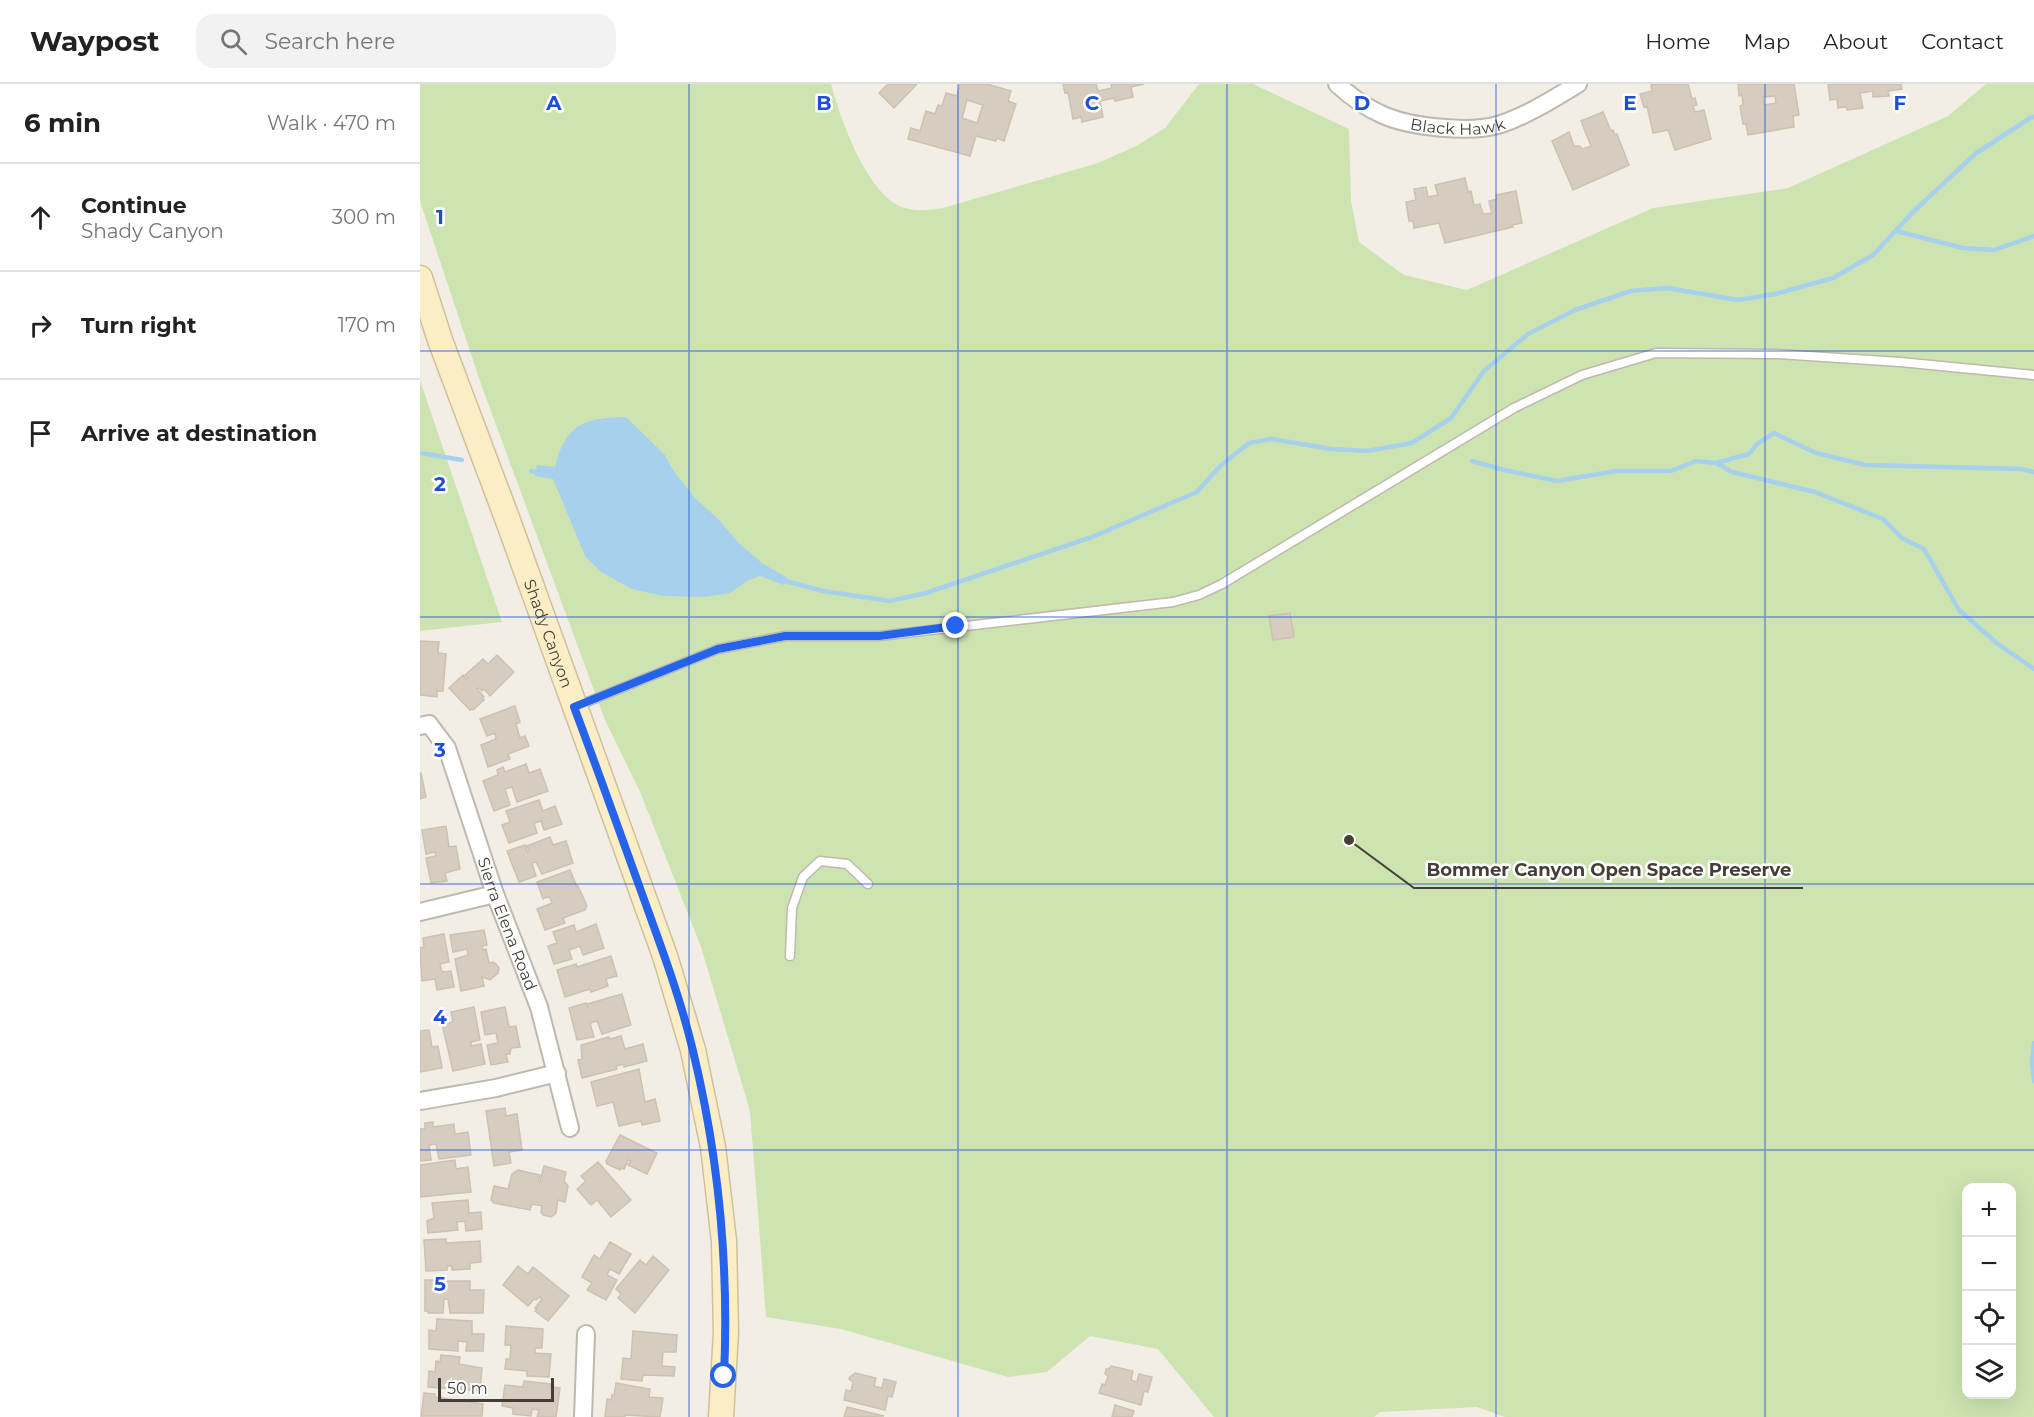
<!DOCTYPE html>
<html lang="en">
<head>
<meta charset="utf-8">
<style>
	body { margin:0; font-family:Montserrat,sans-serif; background:#f2f2f2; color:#222 }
	.controls { position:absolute; right:18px; bottom:18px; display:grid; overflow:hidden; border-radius:12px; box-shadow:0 6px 24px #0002 }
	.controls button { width:54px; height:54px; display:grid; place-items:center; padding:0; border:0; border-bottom:2px solid #e0e0e0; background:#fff; color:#222; font:30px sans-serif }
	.scale { position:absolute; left:18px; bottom:15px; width:116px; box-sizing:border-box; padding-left:6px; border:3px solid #443e36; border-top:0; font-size:16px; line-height:21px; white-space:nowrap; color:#443e36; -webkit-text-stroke:4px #fff; paint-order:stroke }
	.stop { position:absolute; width:18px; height:18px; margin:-14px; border:4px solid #2563eb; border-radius:50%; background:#fff }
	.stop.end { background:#2563eb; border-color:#fff; box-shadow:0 2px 6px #0008 }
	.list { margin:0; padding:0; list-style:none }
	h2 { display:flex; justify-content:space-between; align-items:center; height:78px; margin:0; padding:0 24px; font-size:26px }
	h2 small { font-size:20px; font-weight:400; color:#767676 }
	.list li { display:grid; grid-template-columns:39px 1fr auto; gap:18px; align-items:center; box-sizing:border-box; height:108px; padding:0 24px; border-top:2px solid #e0e0e0 }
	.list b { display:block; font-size:22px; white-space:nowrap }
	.list p { margin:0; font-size:20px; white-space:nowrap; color:#767676 }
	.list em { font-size:20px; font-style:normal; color:#767676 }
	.icon { flex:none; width:33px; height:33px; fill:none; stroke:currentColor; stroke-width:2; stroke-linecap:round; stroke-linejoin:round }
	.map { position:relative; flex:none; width:1614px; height:1333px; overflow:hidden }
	header { display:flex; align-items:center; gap:36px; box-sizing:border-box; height:84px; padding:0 30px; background:#fff; border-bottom:2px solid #e0e0e0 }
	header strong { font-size:28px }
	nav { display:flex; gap:33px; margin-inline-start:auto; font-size:21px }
	.search { width:420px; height:54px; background:#f2f2f2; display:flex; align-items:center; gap:15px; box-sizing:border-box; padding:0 21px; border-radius:18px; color:#767676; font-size:22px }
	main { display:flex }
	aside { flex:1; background:#fff }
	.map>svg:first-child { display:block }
	.green { fill:#cde4b1; fill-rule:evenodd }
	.water { fill:#a6d0eb }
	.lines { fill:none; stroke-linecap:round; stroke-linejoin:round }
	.stream { stroke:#a6d0eb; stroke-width:4.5 }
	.building { fill:#d6ccbf; stroke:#cdc1b0; stroke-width:1.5; fill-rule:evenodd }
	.service-casing { stroke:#bfb8ac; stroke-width:11 }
	.minor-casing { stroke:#bfb8ac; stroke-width:20 }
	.secondary-casing { stroke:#cfc098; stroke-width:27 }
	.service { stroke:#fff; stroke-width:8 }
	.minor { stroke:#fff; stroke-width:16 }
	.secondary { stroke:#fbeec7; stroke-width:24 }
	.route { stroke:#2563eb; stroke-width:8 }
	.grid { fill:none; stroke:#1d4ed8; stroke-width:1.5; stroke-opacity:0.55 }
	.labels { text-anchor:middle; stroke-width:5; stroke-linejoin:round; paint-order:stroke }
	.street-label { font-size:16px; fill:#443e36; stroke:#fff }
	.grid-label { font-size:20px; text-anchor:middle; font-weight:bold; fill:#1d4ed8; stroke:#fff; stroke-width:5; stroke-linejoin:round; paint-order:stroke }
	.leader { fill:none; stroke:#443e36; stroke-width:2 }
	.callout-dot { fill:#443e36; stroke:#fff; stroke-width:2 }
	.callout-label { font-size:18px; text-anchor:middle; font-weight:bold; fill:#443e36; stroke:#fff; stroke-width:5; stroke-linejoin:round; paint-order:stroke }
</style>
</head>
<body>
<header>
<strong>Waypost</strong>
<div class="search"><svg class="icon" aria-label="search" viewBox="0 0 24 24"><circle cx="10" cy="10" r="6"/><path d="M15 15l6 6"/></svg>Search here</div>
<nav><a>Home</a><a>Map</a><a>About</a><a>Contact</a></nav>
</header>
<main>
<aside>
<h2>6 min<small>Walk · 470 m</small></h2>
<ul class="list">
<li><svg class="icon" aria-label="ahead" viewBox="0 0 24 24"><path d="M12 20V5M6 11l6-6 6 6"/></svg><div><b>Continue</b><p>Shady Canyon</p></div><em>300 m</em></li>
<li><svg class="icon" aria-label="right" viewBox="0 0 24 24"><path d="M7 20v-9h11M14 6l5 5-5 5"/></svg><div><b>Turn right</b></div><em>170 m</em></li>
<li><svg class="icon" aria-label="arrive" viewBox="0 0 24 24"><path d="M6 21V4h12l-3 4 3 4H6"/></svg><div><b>Arrive at destination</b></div></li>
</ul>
</aside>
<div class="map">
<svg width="1614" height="1333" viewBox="0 0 1614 1333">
	<rect width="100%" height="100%" fill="#f2eee6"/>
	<!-- green -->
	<path class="green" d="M0,0h411c9,34 36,110 71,123 13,5 27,3 41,1l155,-45 38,-17 29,-18 34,-44h54l96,45 2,72 8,41 45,33 63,15 186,-82 135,-20 160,-72 38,-32h48v1333h-529l-28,-10 -97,5 -6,5h-160l-56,-68 -68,-13 -43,36 -39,5 -167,-48 -75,-12 -16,-206 -49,-164 -60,-153 -36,-74 -123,-333 -62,-186zM1546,1104h46v206h-46z
		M0,296l82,242 -82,9z"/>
	<!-- water -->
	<path class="water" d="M206,333l38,37 11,19 21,26 22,20 21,24 24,21 25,14 -4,7 -24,-9 -13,5 -17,12 -25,4 -42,-1 -31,-7 -31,-17 -16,-16 -32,-77 -18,-3 2,-11 18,2c11,-44 29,-49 71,-50z"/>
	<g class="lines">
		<!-- stream -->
		<path class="stream" d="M1476,147l67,17 31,2 40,-14
			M0,369l42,7
			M1052,377l32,9 53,11 59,-10h55l25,-10 20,2 16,9 83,20 68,27 19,19 22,11 35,61 39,34 36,25
			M1296,379l33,-9 8,-10 17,-11 42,20 49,12 156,4 13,3
			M111,387l10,2
			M361,496l42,11 67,10 36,-8 166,-56 105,-45 23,-26 29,-23 23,-4 59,10 36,2 45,-8 39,-25 33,-47 44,-37 47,-24 56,-19 36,-3 71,12 37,-6 58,-16 40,-23 40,-43 62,-58 55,-36 4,-1
			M1614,959l-2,19 2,19"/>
	</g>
	<!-- building -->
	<path class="building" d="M468,0h29l-23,24 -15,-15z
		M540,0h27l24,7 -3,10 8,3 -12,37 -7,-3 -1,3 -20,-5 -6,20 -62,-17 3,-11 9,3 6,-20 9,3 3,-9 4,1 4,-13 11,3zM547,16l16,5 -6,18 -15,-5z
		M643,0h33l2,7 14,-3 -1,-4h33l-13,3 2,10 -18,4 -1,-3 -14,3 3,16 -21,5 -1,-5 -8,2 -5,-27 -3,1z
		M1237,0h31l4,15 3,-1 2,7 -4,1 2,6 9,-2 7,29 -36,11 -7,-20 -15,3 -6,-27 -3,1 -4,-13 12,-3 -1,-6z
		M1318,0h56l5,31 -6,1 1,11 -46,8 -2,-11h-3l-3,-18 3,-1 -1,-10 -3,1zM1355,12l1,7 -12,2 -1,-8z
		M1408,0h73l1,5 -14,2 1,5 -16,1v-6l-13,2 3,15 -16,2 -1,-3 -8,1 -1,-9 -7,1z
		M1183,28l8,19 2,-1 2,5 2,-1 12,31 -56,25 -21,-49 17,-9 5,14h5l4,3 8,-3 -10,-25z
		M1045,94l3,14 3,-1 3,14 6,-1 3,10 9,-1 -3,-12 8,-2 -1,-4 20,-4 6,32 -10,2 1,2 -68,16 -6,-20 -25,5 -1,-7h-4l-3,-19 10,-2 -2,-11 12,-2 2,10 10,-2 -3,-10z
		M870,529l4,24 -21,3 -4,-24z
		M0,557l19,1 -1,11 8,1 -3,37h-6v6l-17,-2z
		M77,571l17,17 -24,24 -6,-7 -2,2 -3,-3 -2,1 7,8 -2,2 2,1 -11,10 -1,-1 -2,1 -21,-22 14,-13 3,4 2,-1 -3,-3 18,-16 5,5z
		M95,622l5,16 -4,2 4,14 5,-2 4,10 -21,8 2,5 -22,8 -7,-22 15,-6 -1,-6 -8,3 -7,-17z
		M106,680l3,9 11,-4 8,22 -31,11 -5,-15 -7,2 5,16 -16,6 -11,-30 15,-6 -1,-5 6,-3 2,5z
		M1,689l5,24 -6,2v-25z
		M119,716l4,11 12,-5 7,18 -18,6 -3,-9 -7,2 3,10 -28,10 -7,-18 8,-3 -4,-11z
		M26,742l3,21 7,-1 4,23 -15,4 2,8 -16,2 -5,-25 10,-2 -1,-4 -9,2 -4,-24z
		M130,753l3,8 13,-4 7,22 -31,11 -6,-12 -4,1 4,13 -17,6 -12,-31 18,-6 2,6 2,-1 -2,-4z
		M150,786l7,17 1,-1 9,20 -2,4 -22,8 2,5 -20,7 -8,-21 15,-6 -3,-7 -6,3 -6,-17z
		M176,840l8,24 -21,7 -3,-9 -11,4 3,9 -18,5 -6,-18 9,-3 -4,-11 21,-7 2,7z
		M64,846l3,15 -5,1 1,4 3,-1 3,14 4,-1 3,2 3,4 -1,5 -8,7 -8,-3 2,9 -23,5 -6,-32 13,-4 -1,-6 -14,3 -3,-17z
		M24,850l5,28 -9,2 2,8 9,-1 3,16 -17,3 -2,-11 -13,2 -2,-33 4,-1 -1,-9z
		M191,872l6,20 -11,3 2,7 -17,6 -1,-3 -25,8 -8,-27 19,-6 1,3z
		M202,910l9,31 -29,9 -5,-13 -7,2 4,14 -17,3 -8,-32 17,-5 2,5 -1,-4z
		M54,923l6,33 -9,2v4l10,-2 4,20 -32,7 -11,-47 11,-2 -2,-10z
		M85,923l4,20 7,-1 4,21 -9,1 -1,6h-4l2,8 -17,3 -4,-20 11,-2 -2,-10 -11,2 -4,-23z
		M9,946l3,17 6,-1 4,22 -22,4v-41z
		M201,952l4,13 18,-5 4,17 -23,6v-3l-8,2 1,3 -35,9 -4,-18 4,-1 -1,-14 28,-8 1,2z
		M219,985l6,33 10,-3 5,22 -18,4 -1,-4 -22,5 -6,-24 -16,4 -6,-24z
		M85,1024l1,8 11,-2 5,36 -13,2 2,11 -17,3 -8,-55z
		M13,1038v5l21,-3 1,10 13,-2 3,23 -32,4 -3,-15 -7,1 2,15 -11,1v-32h5v-6z
		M200,1051l37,18 -10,21 -19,-9 3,-4 -3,-1 -4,9 -3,-1 -1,2 -13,-6 -1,-3z
		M35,1076l1,9 12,-2 3,25 -51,5v-32z
		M178,1078l33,38 -20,17 -14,-17 -6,5 -14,-16 9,-8 -5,-5z
		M124,1082l22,6 -2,9 4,5 -3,16 -7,-2 -2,13 -5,4 -8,-2 -2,-3 1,-6 -10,-2 -2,6 -36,-7 -3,-3 3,-14 14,3 4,-15 6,-4 22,5 -2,6 2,1z
		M48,1116l1,13 12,-1 1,17 -16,2 -1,-10 -8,1 1,8 -30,3 -1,-12 7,-3 -2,-15z
		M26,1155v4l34,-2 1,21 -11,1v6l-18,1v-4h-5v4l-21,1 -2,-31z
		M190,1158l21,12 -12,20 -9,-5 -3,6 10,5 -11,20 -19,-10 5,-7 -10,-6 12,-22 6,4z
		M233,1172l16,14 -34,43 -17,-15 3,-4 -5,-5 24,-29 6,5z
		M98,1182l10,8 5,-7 36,29 -21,25 -13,-10 2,-2 -2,-1 7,-9 -3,-2 -3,3 -2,-1 -6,7 -25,-21z
		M5,1196h19v6h2v-5h24v9h14l-1,23h-33l-2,-14h-4l-1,14h-15v-2h-3z
		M17,1235l35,2v13h12l-1,17h-17l1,-9 -9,-1v10l-29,-2v-19l7,1z
		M86,1242l37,3 -1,19h-7v5l16,1 -2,23 -22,-1v-5l-22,-2 1,-10h4l1,-14h-6z
		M213,1247l44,4 -1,17h-13l-1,14 13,1 -1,9 -31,-1 -1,6 -21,-2 2,-21 8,1z
		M21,1271l19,2 -1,7 23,4 -2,23 -52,-4 1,-16 6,1 1,-11 4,1z
		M691,1282l22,5 -2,9 6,2 2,-8 13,3 -4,15 -4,-1 -3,14 -42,-12 3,-9 3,1 3,-9 -3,-2 1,-5 4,-1z
		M435,1289l21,5 -2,8 8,2 2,-9 12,3 -4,15 -4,-1 -3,14 -41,-10 2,-10 5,1 2,-9 -4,-3 1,-2z
		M104,1297l27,3v3l9,1 -4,29h-19l2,-7 -7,-1 -1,7 -18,-2v-6l-11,-2 3,-21 18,2z
		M196,1299l34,6 -1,8 14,1 -3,19 -35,-2v2h-20l2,-18 4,1 1,-5 2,1z
		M4,1309l11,1v3l48,7 -1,12h-61z
		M695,1321l19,6 -2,6h-20z
		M427,1323l37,9 -40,1z"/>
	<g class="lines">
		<defs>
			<path id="service" d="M157,622l141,-57 67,-13h94l294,-34 26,-7 23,-11 292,-176 68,-33 74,-22 121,1 123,8 134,13
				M370,872l2,-48 11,-31 17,-16 27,3 21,20"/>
			<g id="minor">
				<path id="s1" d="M917,0c13,12 30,24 46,31 27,12 89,19 118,9 27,-9 52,-25 77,-40"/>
				<path id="s2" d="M0,642l9,-2 18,24 48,146 44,113 31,121"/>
				<path d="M0,828l75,-18"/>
				<path d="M0,1017l76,-13 61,-15"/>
				<path d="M163,1333l3,-83"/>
			</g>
			<g id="secondary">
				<path id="s3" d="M0,194l20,62 67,178 158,438 28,94 20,97 11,94 2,91 -5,85"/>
			</g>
		</defs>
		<!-- service casing -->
		<use href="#service" class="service-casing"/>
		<!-- minor casing -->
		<use href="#minor" class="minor-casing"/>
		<!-- secondary casing -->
		<use href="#secondary" class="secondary-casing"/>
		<!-- service -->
		<use href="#service" class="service"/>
		<!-- minor -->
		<use href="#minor" class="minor"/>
		<!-- secondary -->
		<use href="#secondary" class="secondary"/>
	</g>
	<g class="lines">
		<!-- route -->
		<path class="route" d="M304,1292c5,-110 -5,-218 -31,-325 -13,-55 -33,-107 -52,-160 -22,-61 -44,-123 -67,-184l144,-58 67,-13h94l77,-10"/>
	</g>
	<!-- grid -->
	<path class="grid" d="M269,0v1333M538,0v1333M807,0v1333M1076,0v1333M1345,0v1333M0,267h1614M0,533h1614M0,800h1614M0,1066h1614"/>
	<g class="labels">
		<!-- street labels -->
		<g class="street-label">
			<text dy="6" stroke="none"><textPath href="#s1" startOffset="132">Black Hawk</textPath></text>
			<text dy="6" stroke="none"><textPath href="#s3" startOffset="378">Shady Canyon</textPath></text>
			<text dy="6" stroke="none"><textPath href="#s2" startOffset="225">Sierra Elena Road</textPath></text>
		</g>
	</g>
	<g class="grid-label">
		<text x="134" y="26">A</text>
		<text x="404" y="26">B</text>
		<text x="672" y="26">C</text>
		<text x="942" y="26">D</text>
		<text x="1210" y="26">E</text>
		<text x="1480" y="26">F</text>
		<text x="20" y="140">1</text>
		<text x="20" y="407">2</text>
		<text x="20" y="673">3</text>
		<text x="20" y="940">4</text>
		<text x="20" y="1207">5</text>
	</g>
	<!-- callouts -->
	<path class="leader" d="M929 756L994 804H1383"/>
	<circle class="callout-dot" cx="929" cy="756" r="6"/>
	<g class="callout-label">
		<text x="1189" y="792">Bommer Canyon Open Space Preserve</text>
	</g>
</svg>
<div class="controls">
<button>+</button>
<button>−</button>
<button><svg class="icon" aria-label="locate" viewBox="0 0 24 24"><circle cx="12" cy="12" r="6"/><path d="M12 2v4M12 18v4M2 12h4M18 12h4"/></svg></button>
<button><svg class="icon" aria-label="layers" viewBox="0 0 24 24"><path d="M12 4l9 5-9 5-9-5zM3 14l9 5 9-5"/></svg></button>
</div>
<div class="scale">50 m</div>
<div class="stop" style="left:304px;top:1292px"></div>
<div class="stop end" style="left:536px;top:542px"></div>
</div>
</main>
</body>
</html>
